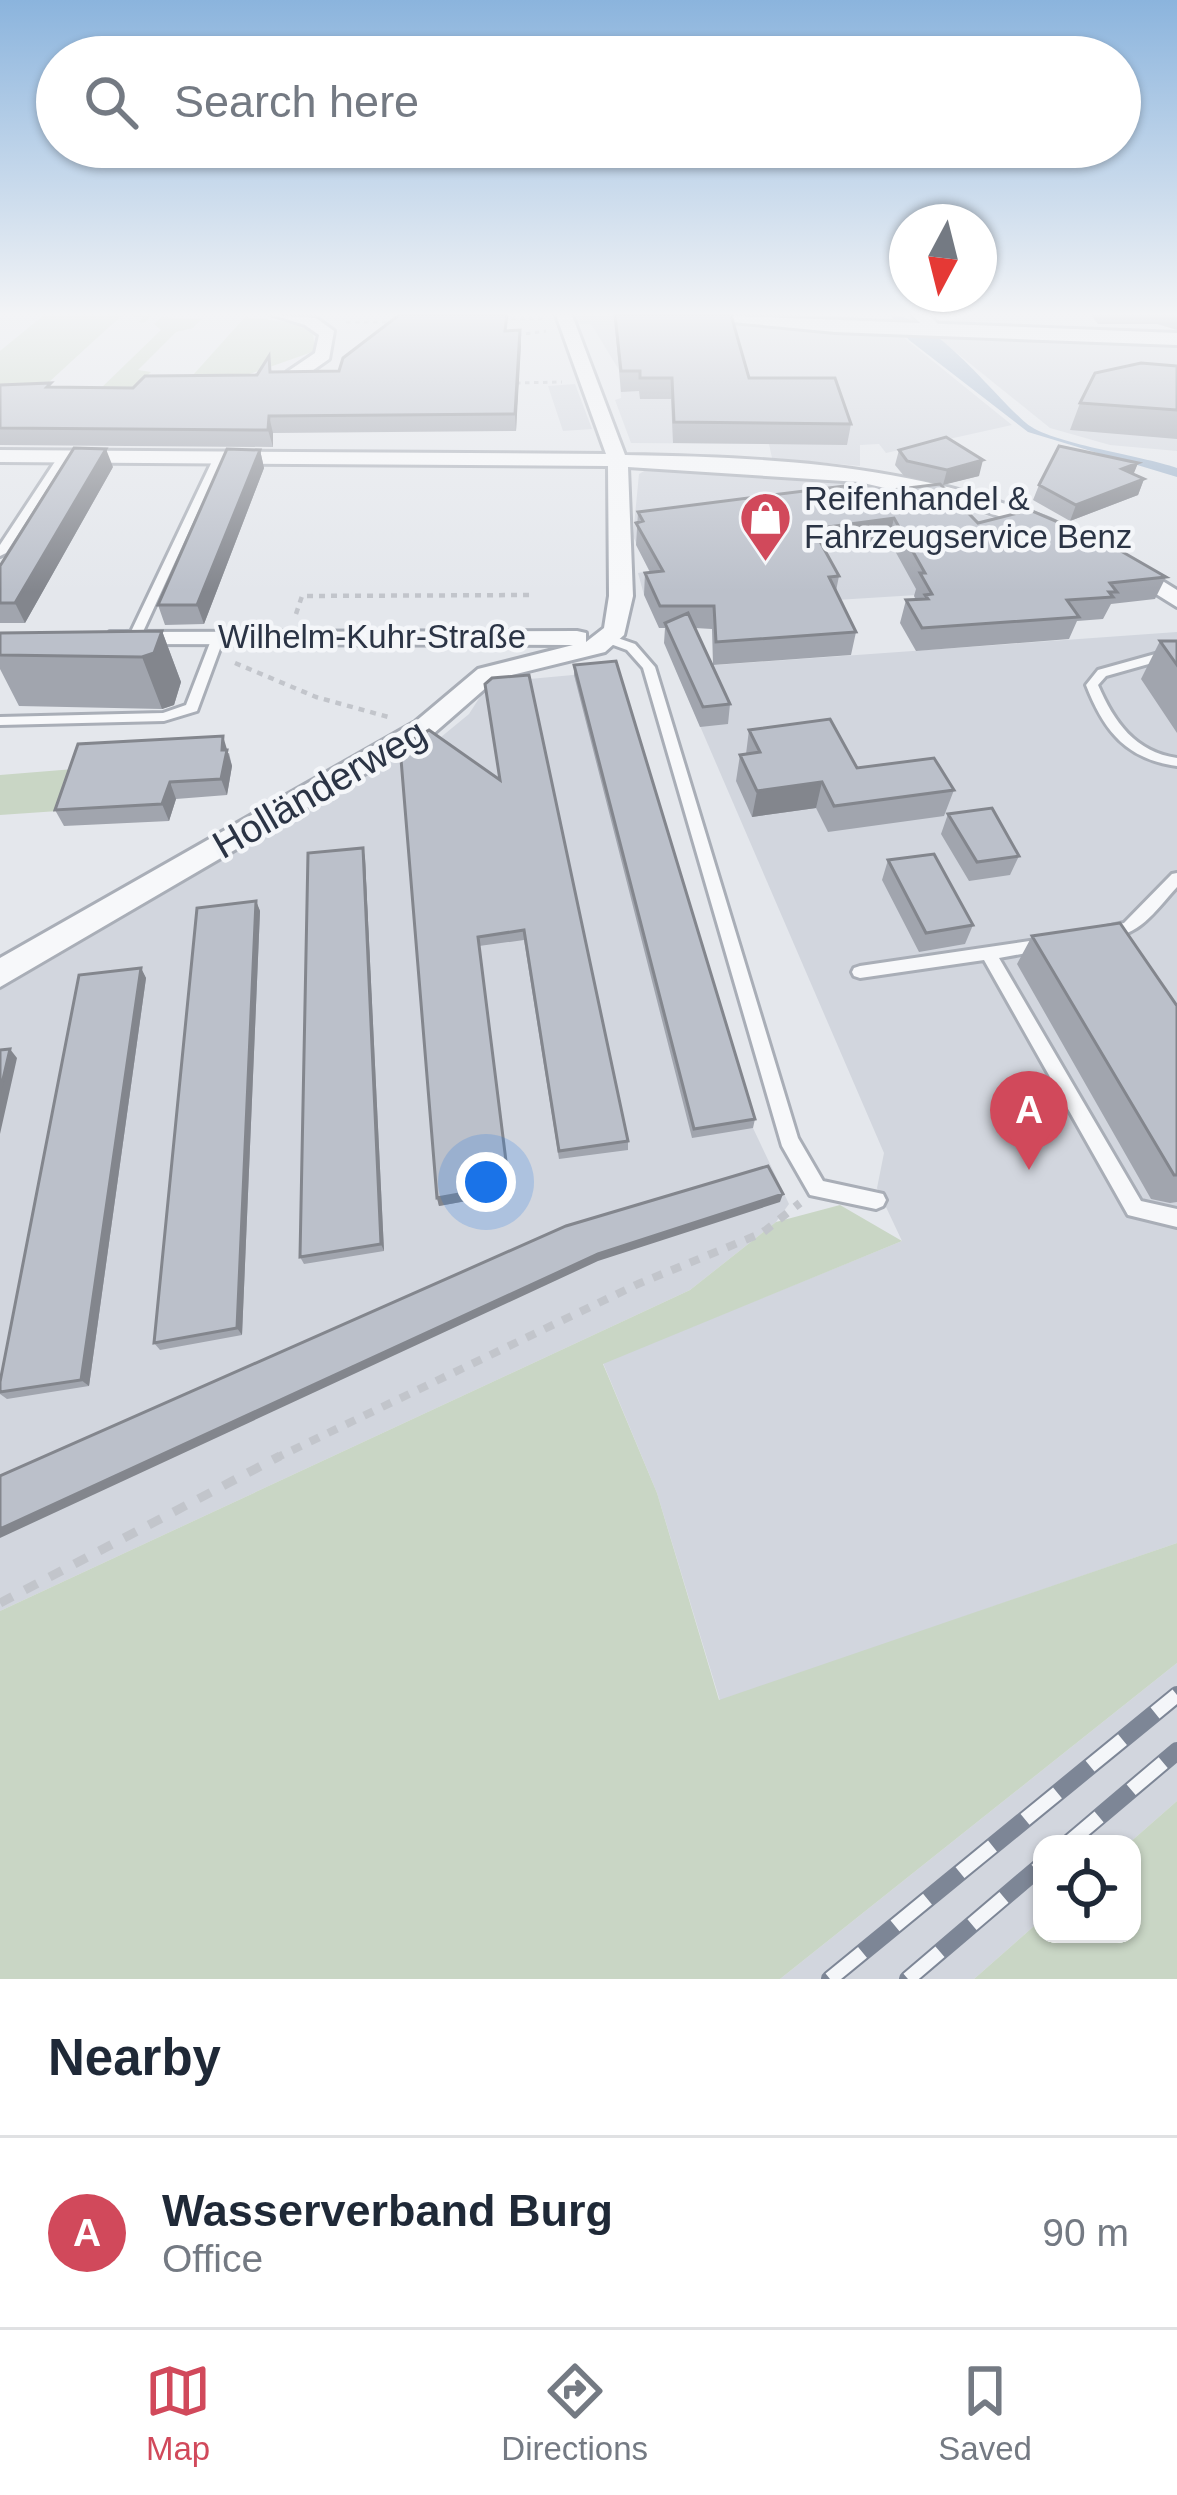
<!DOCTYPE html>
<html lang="en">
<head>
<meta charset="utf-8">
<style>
	body { margin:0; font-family:Helvetica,sans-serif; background:#f2f2f3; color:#1f2937 }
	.controls { position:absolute; right:36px; bottom:36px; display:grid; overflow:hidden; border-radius:24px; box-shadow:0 3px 9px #0004 }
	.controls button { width:108px; height:108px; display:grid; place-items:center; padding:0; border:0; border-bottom:3px solid #e0e1e3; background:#fff; color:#1f2937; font:60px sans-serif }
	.compass { position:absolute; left:889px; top:204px; width:108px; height:108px; border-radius:50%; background:#fff; box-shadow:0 3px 9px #0004; rotate:187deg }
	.you { position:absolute; left:486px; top:1182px; width:42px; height:42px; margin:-30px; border:9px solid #fff; border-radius:50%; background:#1a73e8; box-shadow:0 0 0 18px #1a73e833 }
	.badge { display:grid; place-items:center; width:78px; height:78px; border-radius:50%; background:#d1495b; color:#fff; font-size:39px; font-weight:700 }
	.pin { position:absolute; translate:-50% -99px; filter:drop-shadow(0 3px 6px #0008) }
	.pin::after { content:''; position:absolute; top:63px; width:42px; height:36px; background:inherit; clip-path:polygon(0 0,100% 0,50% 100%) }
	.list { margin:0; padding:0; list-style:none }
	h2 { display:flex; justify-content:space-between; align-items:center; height:156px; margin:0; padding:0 48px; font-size:51px }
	h2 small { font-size:39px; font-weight:400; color:#747a83 }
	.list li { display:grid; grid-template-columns:78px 1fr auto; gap:36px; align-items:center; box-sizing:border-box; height:192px; padding:0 48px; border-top:3px solid #e0e1e3 }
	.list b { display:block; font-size:45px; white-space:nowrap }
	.list p { margin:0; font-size:39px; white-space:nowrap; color:#747a83 }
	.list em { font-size:39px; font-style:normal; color:#747a83 }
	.icon { flex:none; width:66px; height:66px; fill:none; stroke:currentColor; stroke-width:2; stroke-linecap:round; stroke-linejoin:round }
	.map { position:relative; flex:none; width:1177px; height:1979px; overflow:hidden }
	.search { position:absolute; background:#fff; box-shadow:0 3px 9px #0004; left:36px; right:36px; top:36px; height:132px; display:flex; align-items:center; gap:30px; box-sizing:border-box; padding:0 42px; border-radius:66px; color:#747a83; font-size:45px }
	.sheet { height:348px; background:#fff }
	nav { display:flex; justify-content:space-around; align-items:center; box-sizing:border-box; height:168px; border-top:3px solid #e0e1e3; background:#fff; font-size:33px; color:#747a83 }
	nav a { display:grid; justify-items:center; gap:6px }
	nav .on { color:#d1495b }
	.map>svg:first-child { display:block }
	.built { fill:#d2d6de }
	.green { fill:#c9d6c5 }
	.water { fill:#9fb4cc }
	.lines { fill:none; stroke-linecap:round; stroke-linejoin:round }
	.service-casing { stroke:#a9aeb7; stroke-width:6 }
	.minor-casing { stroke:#a9aeb7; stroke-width:6 }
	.tertiary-casing { stroke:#a9aeb7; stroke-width:6 }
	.path-far3 { stroke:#c2c5cb; stroke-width:3; stroke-dasharray:4.5 4.5; stroke-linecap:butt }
	.path-far2 { stroke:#c2c5cb; stroke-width:4.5; stroke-dasharray:6 6; stroke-linecap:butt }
	.path-far1 { stroke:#c2c5cb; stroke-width:8; stroke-dasharray:10 10; stroke-linecap:butt }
	.path { stroke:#c2c5cb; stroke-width:9; stroke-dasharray:14 14; stroke-linecap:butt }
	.service { fill:#f7f8fa; fill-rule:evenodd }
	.minor { fill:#f7f8fa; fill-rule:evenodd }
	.tertiary { fill:#f7f8fa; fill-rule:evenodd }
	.rail-casing { stroke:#7d8696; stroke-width:18 }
	.rail { stroke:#f4f6f9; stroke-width:14; stroke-dasharray:42; stroke-linecap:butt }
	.wall { fill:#a1a5ae }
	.shaded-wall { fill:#83868d }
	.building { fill:#bbc0ca; stroke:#83868d; stroke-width:3 }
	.labels { text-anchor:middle; stroke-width:9; stroke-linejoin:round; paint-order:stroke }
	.far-poi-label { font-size:33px; fill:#2b3445; stroke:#f4f6f9; text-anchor:start }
	.far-street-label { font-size:33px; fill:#2b3445; stroke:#f4f6f9 }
	.street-label { font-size:39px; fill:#2b3445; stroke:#f4f6f9 }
</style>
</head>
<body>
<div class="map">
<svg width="1177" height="1979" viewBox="0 0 1177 1979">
	<rect width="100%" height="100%" fill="#e4e7ec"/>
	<!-- built -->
	<path class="built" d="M573,315h100l108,15 117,3 114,92 -126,28 -7,-9 -19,1v21l-88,-8 -3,-14 -138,-1 -16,-43 6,-2 -2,-28 -28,-46h-15z
		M977,333l200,13v105l-67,-6 -60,-17 -113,-91z
		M575,384l17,45 -29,2 -15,-45z
		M646,470l136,4 101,13 108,30 117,66 -272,17 -192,-5 -6,-22 11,-2 -16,-35 6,-62z
		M1177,632v911l-457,158 -63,-208 -54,-130 299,-122 -25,-53 7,-35 -209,-485z
		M616,671l137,457 36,76 -13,18 -86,68 -690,321v-621l430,-251 5,3 34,-28 16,-25 22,-2v-6z
		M1177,1663v138l-49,43h-86v75l-68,60h-194z"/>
	<!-- green -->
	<path class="green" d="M44,315h108l-8,8 -5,-1 4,-5 -21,-2 -86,79 -36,12v-55z
		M161,317l40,2 -8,9 -17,4 -38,38 13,2 -17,16 -35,2 62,-60 -7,-6z
		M245,317l58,7 10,9 2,18 -147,52z
		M74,769l-16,42 -58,4v-40z
		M840,1205l62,36 -299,123 54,129 62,207 458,-157v120l-397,316h-780v-368l690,-321 86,-68z
		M1177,1801v178h-203l68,-60v15h90v-90h-4z"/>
	<!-- water -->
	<path class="water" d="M890,315c44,0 103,80 136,108 24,21 115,32 151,45v9l-149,-45 -119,-92z"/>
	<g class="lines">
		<defs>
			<path id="service" d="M216,453l8,2 -83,181 -10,3 -2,-3z
				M60,454l8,2 -62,97 -6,3v-11z
				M219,631l6,4 -28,76 -33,10 -164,4v-8l163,-4 23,-8 27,-70z
				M609,635l26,9 20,23 143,471 25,43 60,13 3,6 -3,6 -7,3 -66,-14 -28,-49 -139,-478 -16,-18 -22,-8 -2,-3z
				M1177,648v8l-71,20 -8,9c16,37 37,67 79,73v8c-51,-7 -73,-35 -91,-81l12,-15z
				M1177,873v14c-25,27 -39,53 -79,50l-2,-4 2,-4 26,-6 48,-49z
				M1043,939l6,2 2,4 -2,4 -50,9 142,243 36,8v18l-49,-12 -144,-255 -124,18 -6,-2 -2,-4 2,-4 6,-2z"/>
			<path id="minor" d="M273,315l43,3 18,13 -5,28 -30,21h-12v-8l28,-19 4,-18 -14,-10z
				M556,315h16l53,140c131,2 268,8 392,53 16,6 37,11 50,22l-11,6 -72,-25 -125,-29 -231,-15 5,129 -9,39 -19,17 -109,27 -63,55 -433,253v-29l415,-236 63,-53 95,-24 -454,-1 -9,-2v-10l467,-1 9,2v9l18,-14 5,-32 -1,-130 -608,-4v-12l606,4z
				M912,315h17l13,13 -14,3z
				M1124,557l53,33v17l-61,-38v-10z"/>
			<path id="tertiary" d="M712,315l465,18v12l-342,-13 -113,-11z"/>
		</defs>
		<!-- service casing -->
		<use href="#service" class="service-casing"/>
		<!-- minor casing -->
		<use href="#minor" class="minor-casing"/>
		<!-- tertiary casing -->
		<use href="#tertiary" class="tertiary-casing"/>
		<!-- path-far3 -->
		<path class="path-far3" d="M502,319h41
			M346,322h47
			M517,335l29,-4
			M516,383l46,-1"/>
		<!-- path-far2 -->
		<path class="path-far2" d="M296,614l6,-18 231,-1
			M235,663l81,34 76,21"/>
		<!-- path-far1 -->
		<path class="path-far1" d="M274,1459l364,-175 124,-51 38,-30"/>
		<!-- path -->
		<path class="path" d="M0,1603l280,-147"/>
		<!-- service -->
		<use href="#service" class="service"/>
		<!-- minor -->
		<use href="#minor" class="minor"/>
		<!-- tertiary -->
		<use href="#tertiary" class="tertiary"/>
		<defs>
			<path id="rail" d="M1067,1844l110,-93
				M830,1979l347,-284
				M908,1979l134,-114"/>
		</defs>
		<!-- rail casing -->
		<use href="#rail" class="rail-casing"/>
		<!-- rail -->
		<use href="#rail" class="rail"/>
	</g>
	<!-- wall -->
	<path class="wall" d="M614,315h117l18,63 102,46 -4,21 -174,-2 -2,-44h-31l-1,-8 -18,1z
		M1091,315h86v15l-20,-6h-59z
		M520,330l-4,101 -243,2v14l-273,-2v-60l133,3 140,-16 66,-1 168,-40z
		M1177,366v73l-107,-9 10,-27z
		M260,450l4,18 -60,156 -39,1 -7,-20z
		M899,450l80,26 -38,9 37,38 188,54 -11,22 -44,5 -8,15 -26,2 -8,18 -153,12 -16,-28 6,-23h10l-2,-4 2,-7 -27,-49 -65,9 15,27 -3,15 20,41 -5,23 -138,10 -1,-36 -17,-1 35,76 -2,20 -28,3 -36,-84 1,-15h-6l-15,-33 1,-22 5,-1 -14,-27 2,-33 213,-17 86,-11 -33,-8 -9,-11z
		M1138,463l-5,11 11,5 -6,16 -68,26 -37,-21 6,-15z
		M113,467l-88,156h-25v-57z
		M162,631l19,51 -7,23 -12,4 -143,-3 -19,-37v-36z
		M1160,641h17v92l-36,-54z
		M574,665l181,454 -2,9 -61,10 -118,-463z
		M429,730l199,411v9l-69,9 -35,-219 -45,6 31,247 -71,13 -2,-8z
		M749,730l108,38 97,22 -10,26 -116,16 -12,-24 -64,9 -16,-36 4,-26 6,-1z
		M229,753l3,13 -5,29 -51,4 -7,22 -105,5 -9,-16z
		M948,814l71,42 -9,19 -41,6 -28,-47z
		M365,858l19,393 -80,13 -4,-7z
		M888,860l85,65 -8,19 -46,8 -37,-72z
		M256,901l4,10 -18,424 -82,15 -6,-7z
		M1032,936l145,70v196l-7,1 -19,-4 -134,-235z
		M141,968l5,10 -57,408 -82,13 -7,-5v-12z"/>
	<!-- shaded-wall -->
	<path class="shaded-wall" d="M520,330l1,16 -5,85 -1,-17z
		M269,416l4,17v14l-5,-17z
		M106,449l7,18 -88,156 -10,-20z
		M260,450l4,18 -60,156 -7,-19z
		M983,460l-4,16 -36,9 4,-15z
		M1138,463l-6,15 -10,-9z
		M1144,479l-6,16 -68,26 6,-16z
		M894,518l-5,22 -80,11 4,-22z
		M162,631l19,51 -7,23 -12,4 -20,-52z
		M223,736l9,30 -5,29 -6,-16z
		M170,782l6,17 -7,22 -7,-17z
		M822,782l-6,26 -64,9 5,-26z
		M363,848l2,10 19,393 -3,-7z
		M256,901l4,10 -18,424 -5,-7z
		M478,937l32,256 -71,13 -2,-8z
		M141,968l5,10 -57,408 -8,-6z
		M10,1049l7,9 -17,76v-42z
		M783,1194l-3,8 -182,59 -598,277v-9l598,-275z"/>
	<!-- building -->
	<path class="building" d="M399,315h108l-2,16 15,-1 -5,84 -246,2 -1,14 -268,-2v-43l51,-2 -4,4 86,1 12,-12 112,-1 12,-19 1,16 69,-1 4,-13z
		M615,315h116l18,63h86l16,46 -177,-2 -2,-44h-32v-7h-19z
		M1141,363l36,3v44l-97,-7 15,-30z
		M946,437l37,23 -36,10 -40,-9 -8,-11z
		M1059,446l79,17 -16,6 22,10 -68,26 -37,-20z
		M74,448l32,1 -91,154h-15v-37z
		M227,449l33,1 -63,155h-39z
		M940,484l38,39 52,-13 77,33 59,34 -56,6 7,9h-8l4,5 -46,3 12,17 -157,11 -16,-28 22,-1 -3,-4 7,-1 -12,-21h5l-31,-55 -81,11 26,47 -10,1 27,55 -140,10 -2,-36h-54l-15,-33 18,-2 -27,-48 7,-2 -5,-9 206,-26 7,9z
		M688,613l42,91 -27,3 -38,-84z
		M162,631l-8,22 -12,4 -142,-2v-22z
		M1160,641h17v24z
		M616,661l139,458 -61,10 -120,-464z
		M529,675l99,466 -69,10 -35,-221 -46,7 31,248 -72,13 -37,-451 29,-17 71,50 -15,-96 7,-6z
		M830,719l27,49 77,-10 20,32 -120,16 -12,-24 -65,9 -17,-36 20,-3 -11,-22z
		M223,736l-1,14h5l-6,29 -51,3 -8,22 -107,6 23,-66z
		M992,808l27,48 -42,6 -29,-48z
		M363,848l18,396 -81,13 8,-404z
		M934,854l39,71 -47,8 -38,-73z
		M256,901l-19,427 -83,15 43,-435z
		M1120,923l57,83v169h-3l-142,-239z
		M141,968l-60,412 -81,12v-10l79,-407z
		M10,1049l-10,43v-42z
		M768,1166l15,28 -185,60 -598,275v-53l566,-250z"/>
	<!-- sky -->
	<linearGradient id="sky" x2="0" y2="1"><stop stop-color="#8bb4dd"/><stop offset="0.53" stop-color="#f3f4f6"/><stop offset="1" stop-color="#f3f4f6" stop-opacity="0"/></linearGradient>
	<rect width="1177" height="592" fill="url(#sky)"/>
	<!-- icons -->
	<defs>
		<symbol id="shop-pin" viewBox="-11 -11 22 30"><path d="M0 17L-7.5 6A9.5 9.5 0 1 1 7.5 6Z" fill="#d1495b" stroke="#f4f6f9"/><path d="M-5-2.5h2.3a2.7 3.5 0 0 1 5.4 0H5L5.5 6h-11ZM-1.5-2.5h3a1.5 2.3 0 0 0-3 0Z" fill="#fff"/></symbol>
	</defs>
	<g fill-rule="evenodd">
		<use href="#shop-pin" x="736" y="488" width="59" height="81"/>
	</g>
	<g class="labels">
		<!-- far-poi labels -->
		<g class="far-poi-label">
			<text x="804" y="510">Reifenhandel &amp;<tspan x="804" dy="38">Fahrzeugservice Benz</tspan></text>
		</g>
		<!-- far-street labels -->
		<g class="far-street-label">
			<text x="372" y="648">Wilhelm-Kuhr-Straße</text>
		</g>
		<!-- street labels -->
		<g class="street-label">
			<text transform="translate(319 788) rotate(-30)" y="14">Holländerweg</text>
		</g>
	</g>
</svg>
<div class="controls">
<button><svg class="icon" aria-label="locate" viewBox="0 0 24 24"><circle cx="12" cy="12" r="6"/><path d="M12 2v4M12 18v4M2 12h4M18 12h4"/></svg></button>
</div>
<svg class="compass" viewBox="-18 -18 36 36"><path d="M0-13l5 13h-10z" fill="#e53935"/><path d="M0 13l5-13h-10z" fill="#747a83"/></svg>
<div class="you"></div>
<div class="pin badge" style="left:1029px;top:1170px">A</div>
<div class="search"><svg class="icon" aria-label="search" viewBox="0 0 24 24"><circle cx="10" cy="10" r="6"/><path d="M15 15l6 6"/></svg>Search here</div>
</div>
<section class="sheet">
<h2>Nearby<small></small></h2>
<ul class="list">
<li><span class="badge">A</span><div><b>Wasserverband Burg</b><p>Office</p></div><em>90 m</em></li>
</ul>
</section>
<nav>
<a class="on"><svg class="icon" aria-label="map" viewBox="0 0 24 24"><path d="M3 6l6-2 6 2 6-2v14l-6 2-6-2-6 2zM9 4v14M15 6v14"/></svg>Map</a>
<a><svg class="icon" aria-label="directions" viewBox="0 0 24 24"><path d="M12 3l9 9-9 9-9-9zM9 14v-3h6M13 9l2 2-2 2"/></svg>Directions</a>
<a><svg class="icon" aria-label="saved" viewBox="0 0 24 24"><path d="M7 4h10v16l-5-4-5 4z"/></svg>Saved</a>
</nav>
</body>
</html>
